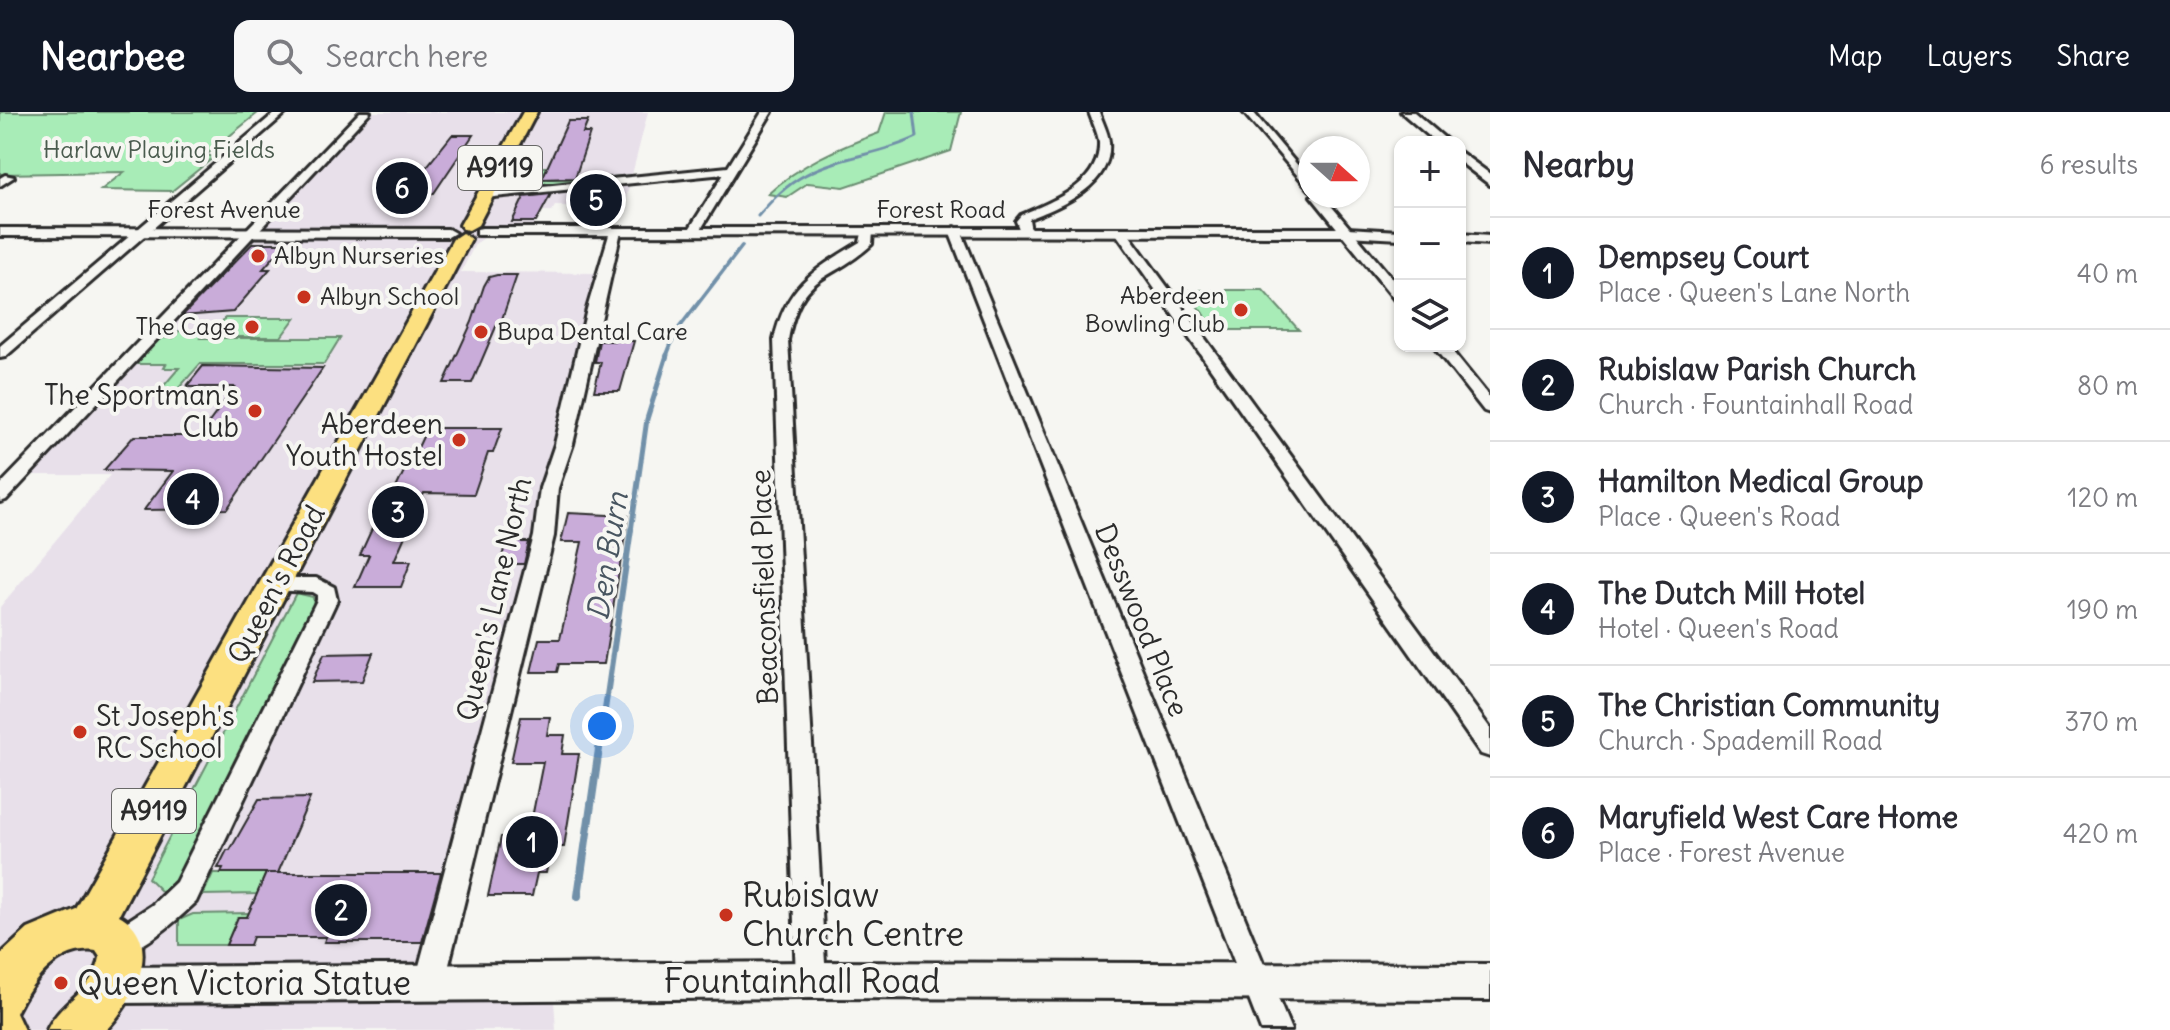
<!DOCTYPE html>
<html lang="en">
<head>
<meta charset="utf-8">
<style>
	body { margin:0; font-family:Delius,sans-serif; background:#f7f7f7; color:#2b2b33 }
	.controls { position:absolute; right:24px; top:24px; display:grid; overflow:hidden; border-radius:16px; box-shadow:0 2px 6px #0004 }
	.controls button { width:72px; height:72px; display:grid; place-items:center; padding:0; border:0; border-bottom:2px solid #e1e1e2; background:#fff; color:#2b2b33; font:40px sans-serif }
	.compass { position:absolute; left:1298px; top:24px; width:72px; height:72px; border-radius:50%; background:#fff; box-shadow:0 2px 6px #0004; rotate:111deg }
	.you { position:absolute; left:602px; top:614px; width:28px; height:28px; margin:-20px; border:6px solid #fff; border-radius:50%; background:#1a73e8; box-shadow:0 0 0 12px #1a73e833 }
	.badge { display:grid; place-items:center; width:52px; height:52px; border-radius:50%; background:#111827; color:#fff; font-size:26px; font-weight:700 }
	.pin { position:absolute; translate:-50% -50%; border:4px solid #fff; box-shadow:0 2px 8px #0006 }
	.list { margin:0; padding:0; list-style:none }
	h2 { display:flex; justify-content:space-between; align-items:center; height:104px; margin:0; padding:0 32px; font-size:34px }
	h2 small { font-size:26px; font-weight:400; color:#7c7c81 }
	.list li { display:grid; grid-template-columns:52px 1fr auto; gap:24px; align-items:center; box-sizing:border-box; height:112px; padding:0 32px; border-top:2px solid #e1e1e2 }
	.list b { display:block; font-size:30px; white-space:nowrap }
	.list p { margin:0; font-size:26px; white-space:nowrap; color:#7c7c81 }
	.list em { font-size:26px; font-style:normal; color:#7c7c81 }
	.icon { flex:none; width:44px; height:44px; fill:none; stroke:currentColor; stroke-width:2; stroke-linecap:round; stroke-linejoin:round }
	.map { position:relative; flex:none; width:1490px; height:918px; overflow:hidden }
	header { display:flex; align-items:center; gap:48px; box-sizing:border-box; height:112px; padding:0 40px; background:#111827; color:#fff }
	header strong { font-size:38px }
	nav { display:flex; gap:44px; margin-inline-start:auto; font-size:28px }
	.search { width:560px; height:72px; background:#f7f7f7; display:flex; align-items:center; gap:20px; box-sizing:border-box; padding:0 28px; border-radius:16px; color:#7c7c81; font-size:30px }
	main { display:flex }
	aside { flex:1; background:#fff }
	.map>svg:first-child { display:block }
	.built { fill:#e8e0ea }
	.green { fill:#a8ecb7; stroke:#6a8c71; stroke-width:2 }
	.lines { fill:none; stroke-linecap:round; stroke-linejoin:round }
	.stream-far4 { stroke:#7190a9; stroke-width:3 }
	.stream-far3 { stroke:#7190a9; stroke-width:4 }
	.stream-far2 { stroke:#7190a9; stroke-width:5 }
	.stream-far1 { stroke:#7190a9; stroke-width:6 }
	.stream { stroke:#7190a9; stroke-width:8 }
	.building { fill:#c9acd9; stroke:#2b2b2b; stroke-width:2 }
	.minor-casing { stroke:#2b2b2b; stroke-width:6 }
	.tertiary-casing { stroke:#2b2b2b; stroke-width:6 }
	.primary-casing { stroke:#2b2b2b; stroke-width:6 }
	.minor { fill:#f6f6f2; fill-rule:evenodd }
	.tertiary { fill:#f6f6f2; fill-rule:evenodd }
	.primary { fill:#fce080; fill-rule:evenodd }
	.poi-dot { fill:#c8321e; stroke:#f6f6f2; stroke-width:3 }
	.labels { text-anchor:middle; stroke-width:8; stroke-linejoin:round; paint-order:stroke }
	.far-park-label { font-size:24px; fill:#4a5b4e; stroke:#f6f6f2 }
	.far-street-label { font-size:24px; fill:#2b2b2b; stroke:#f6f6f2 }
	.far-poi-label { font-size:24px; fill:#2b2b2b; stroke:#f6f6f2; text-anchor:start }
	.shield { fill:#f6f6f2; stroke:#686867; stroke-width:2 }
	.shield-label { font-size:26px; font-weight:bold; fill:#2b2b2b }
	.poi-label { font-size:28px; fill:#2b2b2b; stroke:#f6f6f2; text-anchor:end }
	.street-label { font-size:28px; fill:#2b2b2b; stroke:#f6f6f2 }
	.water-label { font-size:30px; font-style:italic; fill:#485560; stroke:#f6f6f2 }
	.near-poi-label { font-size:34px; fill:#2b2b2b; stroke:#f6f6f2; text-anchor:start }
	.near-street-label { font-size:34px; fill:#2b2b2b; stroke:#f6f6f2 }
</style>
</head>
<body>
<header>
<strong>Nearbee</strong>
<div class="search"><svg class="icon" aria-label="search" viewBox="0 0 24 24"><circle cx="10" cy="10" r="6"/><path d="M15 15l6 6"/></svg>Search here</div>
<nav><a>Map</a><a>Layers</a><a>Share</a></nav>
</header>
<main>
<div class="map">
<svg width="1490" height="918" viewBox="0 0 1490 918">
	<rect width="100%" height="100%" fill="#f6f6f2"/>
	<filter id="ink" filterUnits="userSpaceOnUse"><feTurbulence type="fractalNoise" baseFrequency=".0125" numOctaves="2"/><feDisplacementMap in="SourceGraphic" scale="16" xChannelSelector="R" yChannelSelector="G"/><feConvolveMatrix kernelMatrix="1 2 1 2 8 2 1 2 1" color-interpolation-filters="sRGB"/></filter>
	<g filter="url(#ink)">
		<!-- built -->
		<path class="built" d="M369,0h279l-24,94h-69l-3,5h-12l-8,21h-39l-18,12 -14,28 137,1 -62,243 2,21 -127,463 143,1 2,29h-556v-423l110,-132h-83l223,-236 180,-1 6,-11 -174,-1z"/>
		<!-- green -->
		<path class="green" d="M0,0h259l-53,43 8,2 -42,34 -71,-1 23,-18 -124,2z
			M886,0h75l-10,39 -107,36 -36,-4 -21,14 -19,-3c32,-30 70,-46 111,-61z
			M514,55h33l-2,5 4,7 36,1 46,-5 -89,12 -3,-1 -2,-7 5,-7 -13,-3 -13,7 12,5 1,6 -23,3 -2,-2z
			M1185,178h78l36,40h-83z
			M225,206h70l-14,19h-72z
			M179,219h25l-4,7h140l-16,26h-124l-22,25h-17l18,-21h-15l2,-4h-34l24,-26h17z
			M296,481l17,4 1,9 -138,281 -10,9 -18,-18z
			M213,761h53l-9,21 -54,1z
			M249,801l-2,4h-9l-12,28h-47v-25l14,-6z"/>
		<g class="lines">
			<!-- stream-far4 -->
			<path class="stream-far4" d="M758,104c14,-16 28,-31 47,-41 34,-19 76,-20 112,-38l-3,-25"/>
			<!-- stream-far3 -->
			<path class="stream-far3" d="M666,245l10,-25 66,-86"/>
			<!-- stream-far2 -->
			<path class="stream-far2" d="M631,419l16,-112 20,-64"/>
			<!-- stream-far1 -->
			<path class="stream-far1" d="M599,639l32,-222"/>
			<!-- stream -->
			<path class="stream" d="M578,784l21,-147"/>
		</g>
		<!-- building -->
		<path class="building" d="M568,9h20l-5,12h7l-15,45 -33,1z
			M452,23h21l-39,58 -61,-1 12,-15 35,-2z
			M551,82l-15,28h-24l12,-25z
			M253,131h33l-23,26h7l-37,43 -51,4z
			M497,163h20l-16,47h-3l-26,61h-28l28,-61 12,-36 5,-9z
			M599,229h35l-14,50h-26l7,-29h-6z
			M203,254l120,2 -96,141 -83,1 29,-39 -69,-1 30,-34h65l36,-49h-49z
			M427,316h75l-9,25h-5l-14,41 -50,-1 -30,68h17l-10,26h-46l14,-32h-9l16,-35 8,-17h5l16,-34h3z
			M568,401l60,3 -24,148h-45l-2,8h-26l8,-33h21l22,-97h-21z
			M506,430h23l-5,22h-24z
			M373,541l-11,28 -50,1 12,-28z
			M521,605h29l-3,18h18l-3,19h17l-15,93h-13l-5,26h-9l-5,23h-44l13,-59 27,1 15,-76h-32z
			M310,686l-32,75h-57l2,-5h-5l9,-18h3l29,-51z
			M266,761h175l-19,69h-98l2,-5h-73l-3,8h-24l12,-28h9z"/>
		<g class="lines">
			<defs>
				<path id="minor" d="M276,0h11l-282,245 -5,1v-12z
					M360,0h10l-364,388 -6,2v-17z
					M762,0h10l-74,122 -10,-3 36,-57 -239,24 -6,-3 6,-3 243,-25z
					M1089,0h10c3,9 9,20 10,30 4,44 -48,64 -80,77l2,12 -10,3 -5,-13 5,-6c31,-14 80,-30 78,-73 -1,-9 -7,-21 -10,-30z
					M1243,0h10l57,68v10z
					M5,63l9,2 -14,9v-8z
					M1311,84h12l77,92v13l-5,-1z
					M955,115l6,4 330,799h-30l-312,-799z
					M611,116l10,3 -48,213 -15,44 -4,48 -109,445 -5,10 -10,5 -10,-5 -5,-10 119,-445 6,-48 15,-44 32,-135z
					M863,117l10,3 -1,12c-42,40 -70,25 -84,96l38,640 -5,10 -10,5 -10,-5 -5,-10 -22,-640c12,-55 40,-70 86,-98z
					M1117,117h8l365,499v29l-9,-3 -364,-519z
					M1433,234h15l42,52v15l-6,-2z
					M276,466h40l18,9 3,13 -141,302c-23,22 -48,43 -77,55l-10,-4 -4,-10 4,-10 43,-28 24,-23 141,-282v-5l-5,-3 -43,-2 -3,-5 3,-5z"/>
				<path id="tertiary" d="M1401,0h13l35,30h-13z
					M1460,40l30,22v11l-30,-23z
					M0,116l448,1 7,4 -7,4 -448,-1z
					M482,116h865l53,3v8l-53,-3 -870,-1v-6z
					M1460,122l30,2v8l-30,-2z
					M811,850l679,2v36l-679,-2 -697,5 -13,-5 -5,-13 5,-13 13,-5z"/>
				<path id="primary" d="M523,0h14l-59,113 -9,5 -6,-1 -3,-4z
					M462,121l9,6 -352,676c47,26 14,88 -13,115h-59c12,-28 48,-40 53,-73l-4,-6c-38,-5 -65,31 -80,62l8,17h-24v-75l28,-26 48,-20 377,-670z"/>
			</defs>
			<!-- minor casing -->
			<use href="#minor" class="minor-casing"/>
			<!-- tertiary casing -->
			<use href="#tertiary" class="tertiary-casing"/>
			<!-- primary casing -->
			<use href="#primary" class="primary-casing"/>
			<!-- minor -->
			<use href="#minor" class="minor"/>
			<!-- tertiary -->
			<use href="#tertiary" class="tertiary"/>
			<!-- primary -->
			<use href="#primary" class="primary"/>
		</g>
	</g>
	<!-- markers -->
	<g class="poi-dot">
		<circle cx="258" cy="144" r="8"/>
		<circle cx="304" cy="185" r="8"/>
		<circle cx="1241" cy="198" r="8"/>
		<circle cx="252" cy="215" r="8"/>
		<circle cx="481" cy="220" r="8"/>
		<circle cx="255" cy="299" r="8"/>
		<circle cx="459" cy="328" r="8"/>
		<circle cx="80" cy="620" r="8"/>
		<circle cx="726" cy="803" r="8"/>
		<circle cx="61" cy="871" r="8"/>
	</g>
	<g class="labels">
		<!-- far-park labels -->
		<g class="far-park-label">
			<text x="159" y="46">Harlaw Playing Fields</text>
		</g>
		<!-- far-street labels -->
		<g class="far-street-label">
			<text x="224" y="106">Forest Avenue</text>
			<text x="941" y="106">Forest Road</text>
		</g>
		<!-- far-poi labels -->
		<g class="far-poi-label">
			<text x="274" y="152">Albyn Nurseries</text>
			<text x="1225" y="192" text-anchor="end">Aberdeen<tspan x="1225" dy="28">Bowling Club</tspan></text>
			<text x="320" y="193">Albyn School</text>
			<text x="236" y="223" text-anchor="end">The Cage</text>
			<text x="497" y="228">Bupa Dental Care</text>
		</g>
		<!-- shield labels -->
		<g class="shield">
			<rect x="458" y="34" width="84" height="44" rx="6"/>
			<rect x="112" y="677" width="84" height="44" rx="6"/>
		</g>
		<g class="shield-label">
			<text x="500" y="65">A9119</text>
			<text x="154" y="708">A9119</text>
		</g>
		<!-- poi labels -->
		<g class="poi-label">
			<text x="239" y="293">The Sportman's<tspan x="239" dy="32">Club</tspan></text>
			<text x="443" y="322">Aberdeen<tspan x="443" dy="32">Youth Hostel</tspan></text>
			<text x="96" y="614" text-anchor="start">St Joseph's<tspan x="96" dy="32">RC School</tspan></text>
		</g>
		<!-- street labels -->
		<g class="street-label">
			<text transform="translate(276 472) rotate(-62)" y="10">Queen's Road</text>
			<text transform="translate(764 475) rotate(-92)" y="10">Beaconsfield Place</text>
			<text transform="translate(494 487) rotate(-77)" y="10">Queen's Lane North</text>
			<text transform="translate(1142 508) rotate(68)" y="10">Desswood Place</text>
		</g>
		<!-- water labels -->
		<g class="water-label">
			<text transform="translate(608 444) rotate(-81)" y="10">Den Burn</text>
		</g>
		<!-- near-poi labels -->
		<g class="near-poi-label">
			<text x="742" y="795">Rubislaw<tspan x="742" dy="39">Church Centre</tspan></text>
			<text x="77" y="883">Queen Victoria Statue</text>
		</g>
		<!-- near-street labels -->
		<g class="near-street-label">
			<text x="802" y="881">Fountainhall Road</text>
		</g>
	</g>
</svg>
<div class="controls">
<button>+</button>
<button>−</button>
<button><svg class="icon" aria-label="layers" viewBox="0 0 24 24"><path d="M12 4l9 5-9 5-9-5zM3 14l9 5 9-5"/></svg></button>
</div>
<svg class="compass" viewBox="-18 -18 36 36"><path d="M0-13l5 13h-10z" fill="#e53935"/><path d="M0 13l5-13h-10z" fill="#7c7c81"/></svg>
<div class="you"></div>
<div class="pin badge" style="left:532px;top:730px">1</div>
<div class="pin badge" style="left:341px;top:798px">2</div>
<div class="pin badge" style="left:398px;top:400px">3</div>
<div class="pin badge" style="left:193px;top:387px">4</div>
<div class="pin badge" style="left:596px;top:88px">5</div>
<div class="pin badge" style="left:402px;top:76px">6</div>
</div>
<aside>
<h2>Nearby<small>6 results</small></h2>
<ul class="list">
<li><span class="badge">1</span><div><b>Dempsey Court</b><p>Place · Queen's Lane North</p></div><em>40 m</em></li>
<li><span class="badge">2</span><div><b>Rubislaw Parish Church</b><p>Church · Fountainhall Road</p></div><em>80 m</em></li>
<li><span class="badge">3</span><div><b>Hamilton Medical Group</b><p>Place · Queen's Road</p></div><em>120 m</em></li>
<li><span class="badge">4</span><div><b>The Dutch Mill Hotel</b><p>Hotel · Queen's Road</p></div><em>190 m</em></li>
<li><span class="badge">5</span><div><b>The Christian Community</b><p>Church · Spademill Road</p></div><em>370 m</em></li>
<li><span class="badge">6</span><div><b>Maryfield West Care Home</b><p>Place · Forest Avenue</p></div><em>420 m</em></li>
</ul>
</aside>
</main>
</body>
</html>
